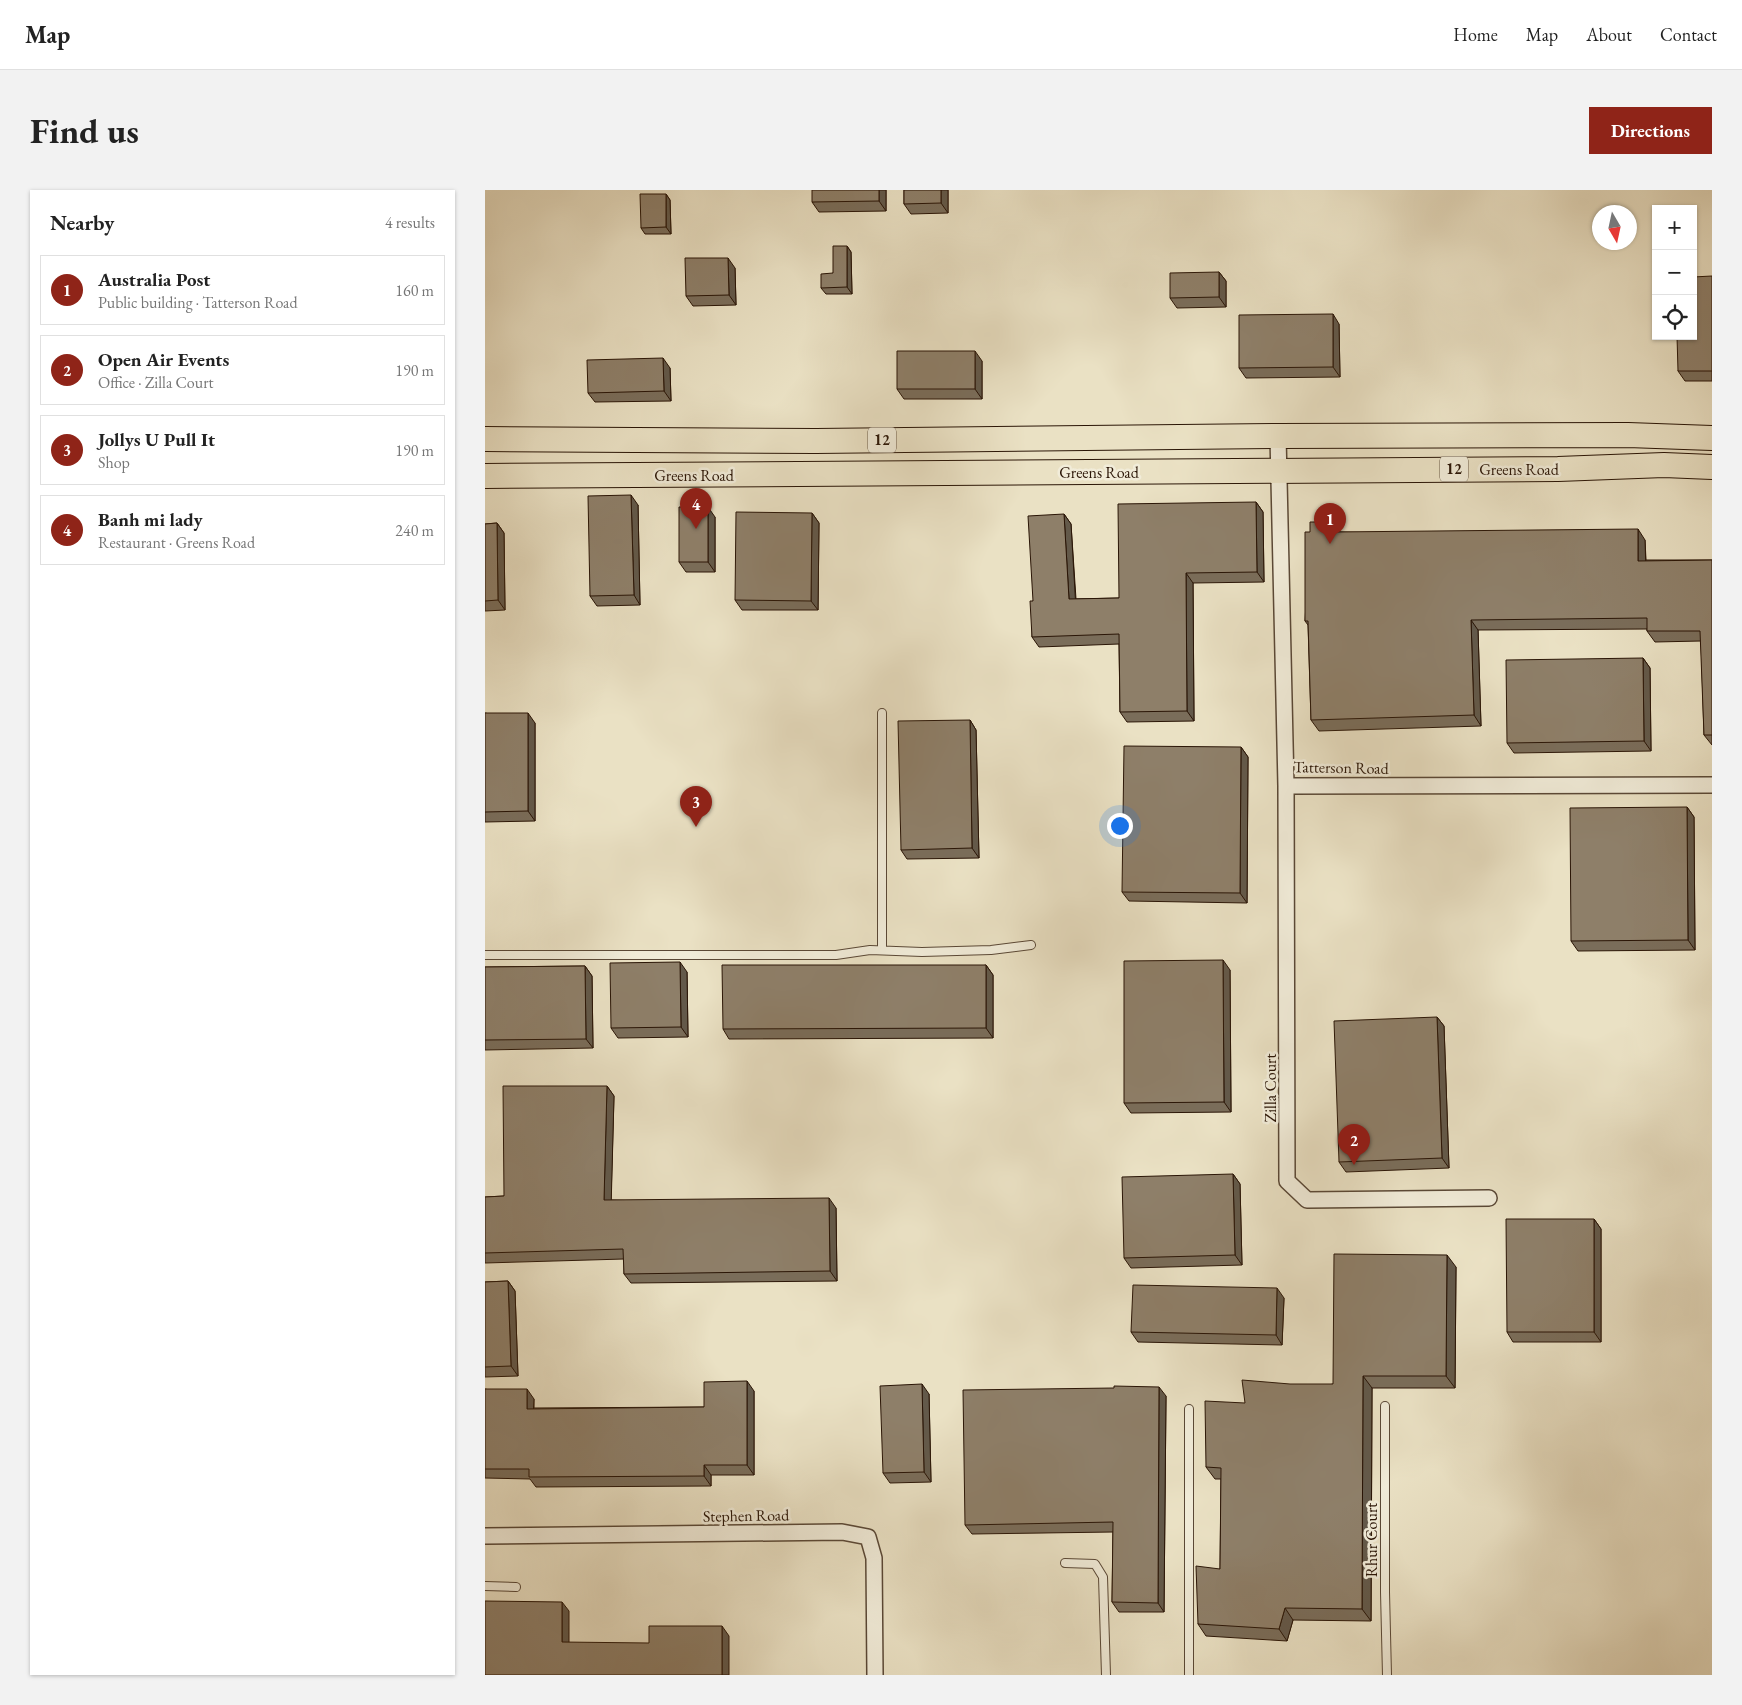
<!DOCTYPE html>
<html lang="en">
<head>
<meta charset="utf-8">
<style>
	body { margin:0; font-family:"EB Garamond",serif; background:#f2f2f2; color:#222 }
	.controls { position:absolute; right:15px; top:15px; display:grid; overflow:hidden; border-radius:0px; box-shadow:0 1px 4px #0004 }
	.controls button { width:45px; height:45px; display:grid; place-items:center; padding:0; border:0; border-bottom:1px solid #e0e0e0; background:#fff; color:#222; font:25px sans-serif }
	.compass { position:absolute; left:1107px; top:15px; width:45px; height:45px; border-radius:50%; background:#fff; box-shadow:0 1px 4px #0004; rotate:171deg }
	.you { position:absolute; left:634px; top:635px; width:18px; height:18px; margin:-12px; border:4px solid #fff; border-radius:50%; background:#1a73e8; box-shadow:0 0 0 8px #1a73e833 }
	.badge { display:grid; place-items:center; width:32px; height:32px; border-radius:50%; background:#8f2418; color:#fff; font-size:16px; font-weight:700 }
	.pin { position:absolute; translate:-50% -41px; filter:drop-shadow(0 1px 2px #0008) }
	.pin::after { content:''; position:absolute; top:26px; width:18px; height:15px; background:inherit; clip-path:polygon(0 0,100% 0,50% 100%) }
	.list { margin:0; padding:0; list-style:none }
	h2 { display:flex; justify-content:space-between; align-items:center; height:65px; margin:0; padding:0 20px; font-size:21px }
	h2 small { font-size:16px; font-weight:400; color:#767676 }
	.list li { display:grid; grid-template-columns:32px 1fr auto; gap:15px; align-items:center; box-sizing:border-box; height:70px; margin:0 10px 10px; padding:0 10px; border:1px solid #e0e0e0; border-radius:0px }
	.list b { display:block; font-size:19px; white-space:nowrap }
	.list p { margin:0; font-size:16px; white-space:nowrap; color:#767676 }
	.list em { font-size:16px; font-style:normal; color:#767676 }
	.icon { flex:none; width:28px; height:28px; fill:none; stroke:currentColor; stroke-width:2; stroke-linecap:round; stroke-linejoin:round }
	.map { position:relative; flex:none; width:1227px; height:1485px; overflow:hidden; border-radius:0px }
	header { display:flex; align-items:center; gap:30px; box-sizing:border-box; height:70px; padding:0 25px; background:#fff; border-bottom:1px solid #e0e0e0 }
	header strong { font-size:24px }
	nav { display:flex; gap:28px; margin-inline-start:auto; font-size:18px }
	.intro { display:flex; align-items:center; justify-content:space-between; box-sizing:border-box; height:120px; padding:0 30px }
	h1 { margin:0; font-size:35px }
	.button { padding:12px 22px; border-radius:0px; background:#8f2418; color:#fff; font-size:18px; font-weight:700 }
	main { display:flex; gap:30px; padding:0 30px }
	aside { flex:1; background:#fff; border-radius:0px; box-shadow:0 1px 4px #0004 }
	.map>svg:first-child { display:block }
	.lines { fill:none; stroke-linecap:round; stroke-linejoin:round }
	.lane-casing { stroke:#5a4836; stroke-width:10 }
	.street-casing { stroke:#5a4836; stroke-width:18 }
	.primary-casing { stroke:#2a1506; stroke-width:26 }
	.lane { stroke:#f1ecd9; stroke-width:8 }
	.street { stroke:#f1ecd9; stroke-width:15 }
	.primary { stroke:#eae1c4; stroke-width:24 }
	.wall { fill:#7a6d5a; stroke:#2a1506 }
	.shaded-wall { fill:#63594a; stroke:#2a1506 }
	.building { fill:#8e7f69; stroke:#2a1506 }
	.labels { text-anchor:middle; stroke-width:5; stroke-linejoin:round; paint-order:stroke }
	.shield { fill:#f1ecd9; stroke:#665645; stroke-width:1 }
	.shield-label { font-size:15px; font-weight:bold; fill:#2a1506 }
	.street-label { font-size:16px; fill:#2a1506; stroke:#f1ecd9 }
</style>
</head>
<body>
<header>
<strong>Map</strong>
<nav><a>Home</a><a>Map</a><a>About</a><a>Contact</a></nav>
</header>
<div class="intro"><h1>Find us</h1><a class="button">Directions</a></div>
<main>
<aside>
<h2>Nearby<small>4 results</small></h2>
<ul class="list">
<li><span class="badge">1</span><div><b>Australia Post</b><p>Public building · Tatterson Road</p></div><em>160 m</em></li>
<li><span class="badge">2</span><div><b>Open Air Events</b><p>Office · Zilla Court</p></div><em>190 m</em></li>
<li><span class="badge">3</span><div><b>Jollys U Pull It</b><p>Shop</p></div><em>190 m</em></li>
<li><span class="badge">4</span><div><b>Banh mi lady</b><p>Restaurant · Greens Road</p></div><em>240 m</em></li>
</ul>
</aside>
<div class="map">
<svg width="1227" height="1485" viewBox="0 0 1227 1485">
	<rect width="100%" height="100%" fill="#eae1c4"/>
	<filter id="stains"><feTurbulence type="fractalNoise" baseFrequency=".004" numOctaves="4"/><feColorMatrix values="0 0 0 0 .2 0 0 0 0 .09 0 0 0 0 .02 0 0 0 .5 -.17"/></filter>
	<radialGradient id="worn" r=".72"><stop offset=".6" stop-color="#630" stop-opacity="0"/><stop offset="1" stop-color="#630" stop-opacity=".3"/></radialGradient>
	<g class="lines">
		<defs>
			<path id="lane" d="M397,523v237
				M0,765h351l34,-5 52,2 69,-2 40,-5
				M900,1216v186l2,83
				M580,1373l30,1 8,13 3,98
				M0,1396l31,1
				M704,1485v-266"/>
			<path id="street" d="M793,246l8,350 426,-1
				M801,596l1,395 20,19 182,-2
				M0,1346l357,-4 26,5 6,21 1,117"/>
			<path id="primary" d="M0,249l331,2 462,-5 350,-1 84,3
				M0,286l1073,-7 106,-4 48,2"/>
		</defs>
		<!-- lane casing -->
		<use href="#lane" class="lane-casing"/>
		<!-- street casing -->
		<use href="#street" class="street-casing"/>
		<!-- primary casing -->
		<use href="#primary" class="primary-casing"/>
		<!-- lane -->
		<use href="#lane" class="lane"/>
		<!-- street -->
		<use href="#street" class="street"/>
		<!-- primary -->
		<use href="#primary" class="primary"/>
	</g>
	<!-- wall -->
	<path class="wall" d="M401,0v21l-67,1 -7,-10z
		M419,0h44v23l-37,1 -7,-10z
		M181,4l4,6 1,34h-26l-4,-6z
		M362,56l4,6 1,42h-26l-5,-6 12,-15z
		M250,78l1,37 -43,1 -7,-10z
		M734,82l7,9v26l-49,1 -7,-10z
		M1227,86v105h-27l-7,-10z
		M854,134l1,53 -94,1 -7,-10z
		M497,171v38h-78l-7,-10z
		M185,178l1,33 -76,1 -7,-9z
		M771,312l7,10 1,70 -71,1 1,138 -67,1 -7,-10 -1,-68 -80,3 -7,-10 1,-36 31,-87 7,10 5,75 43,-1z
		M153,315l2,100 -43,1 -7,-10z
		M327,323l7,10 -1,87h-76l-7,-10z
		M230,327v55h-29l-7,-10z
		M12,333l7,10 1,77 -20,1v-87z
		M825,342h30l305,8 1,20h66v185l-8,-10 -3,-94 -46,1 -8,-11v-2l-169,1 3,96 -162,5 -8,-11 -3,-95 -3,-4z
		M1158,468l7,10 1,83 -137,2 -7,-10z
		M0,523l50,10v98l-50,1z
		M485,530l6,10 3,128 -72,1 -6,-9z
		M756,557l7,10 -1,146 -118,-2 -7,-9z
		M1202,617l7,10 1,133 -117,1 -7,-10z
		M501,775l7,10v63l-264,1 -6,-10z
		M100,776l7,10 1,72 -108,2v-83z
		M745,780l1,142 -100,1 -7,-10z
		M202,782l1,65 -70,1 -7,-10z
		M952,827l7,9 5,142 -103,4 -7,-10z
		M122,896l7,10 -3,104 225,8 1,73 -206,2 -7,-9v-15l-139,4v-66l19,-1z
		M748,984l7,10 2,81 -111,3 -7,-10z
		M1109,1029l7,10v113h-88l-6,-10z
		M971,1077l-1,121h-83l-1,233 -78,-1 -6,21 -81,-5 -8,-12 22,-55 1,-90h-6l-9,-12 39,-64 88,-19z
		M23,1091l7,10 3,85 -33,1v-95z
		M799,1108l-2,47 -144,-3 -7,-10z
		M0,1199l49,10v9l170,-1 50,-16v84h-43v11l-175,1 -6,-8 -45,-1z
		M444,1204l2,88 -41,1 -7,-10z
		M681,1206l-2,216h-45l-7,-10 1,-70 -141,2 -7,-9z"/>
	<!-- shaded-wall -->
	<path class="shaded-wall" d="M394,0h7v21l-7,-10z
		M456,0h7v23l-7,-10z
		M181,4l4,6 1,34 -5,-7z
		M362,56l4,6 1,42 -5,-7z
		M243,68l7,10 1,37 -7,-10z
		M734,82l7,9v26l-7,-10z
		M848,124l6,10 1,53 -7,-10z
		M490,161l7,10v38l-7,-10z
		M178,168l7,10 1,33 -7,-10z
		M146,305l7,10 2,100 -6,-10z
		M771,312l7,10 1,70 -7,-10z
		M223,317l7,10v55l-7,-10z
		M327,323l7,10 -1,87 -7,-9z
		M579,324l7,10 5,85 -7,-10z
		M848,332l7,10h-7z
		M12,333l7,10 1,77 -7,-10z
		M1153,339l7,11 1,31 -8,-10z
		M701,383l7,10 1,138 -7,-10z
		M986,430l7,10 3,96 -7,-11z
		M1158,468l7,10 1,83 -7,-10z
		M43,523l7,10v98l-7,-10z
		M485,530l6,10 3,128 -7,-10z
		M756,557l7,10 -1,146 -7,-10z
		M1202,617l7,10 1,133 -7,-10z
		M738,770l7,10 1,142 -7,-10z
		M195,772l7,10 1,65 -7,-10z
		M501,775l7,10v63l-7,-10z
		M100,776l7,10 1,72 -7,-9z
		M952,827l7,9 5,142 -7,-10z
		M122,896l7,10 -3,114 -7,-10z
		M748,984l7,10 2,81 -7,-10z
		M344,1008l7,10 1,73 -7,-10z
		M1109,1029l7,10v113l-7,-10z
		M962,1065l9,12 -1,121 -9,-12z
		M23,1091l7,10 3,85 -7,-10z
		M792,1098l7,10 -2,47 -6,-10z
		M878,1186l9,12 -1,233 -9,-12z
		M262,1191l7,10v84l-7,-10z
		M437,1194l7,10 2,88 -7,-10z
		M674,1197l7,9 -2,216 -6,-9z
		M42,1199l7,10 -1,19 -6,-9z
		M219,1275l7,10v11l-7,-10z
		M77,1412l7,9v41l-7,-10z
		M800,1418l8,12 -6,21 -8,-12z
		M237,1436l7,10v39h-7z"/>
	<!-- building -->
	<path class="building" d="M327,0h67v11l-67,1z
		M419,0h37v13l-37,1z
		M155,4h26v33l-25,1z
		M348,56h14v41l-26,1v-14l12,-1z
		M200,68h43l1,37 -43,1z
		M734,82v25l-49,1v-25z
		M1227,86v95h-34l-1,-35h16v-59z
		M848,124v53l-94,1v-53z
		M412,161h78v38h-78z
		M178,168l1,33 -76,2 -1,-33z
		M146,305l3,100 -44,1 -2,-100z
		M771,312l1,70 -71,1 1,138 -67,1 -1,-78 -87,3 -2,-36h3l-5,-85 36,-2 5,85 50,-1 -1,-94z
		M194,317h29v55h-29z
		M251,322l76,1 -1,88 -76,-1z
		M825,332h23v10l305,-3v32l74,-1v175h-8l-4,-104h-53v-13l-176,2 3,95 -163,5 -3,-99h-3v-89h5z
		M12,333l1,77 -13,1v-77z
		M1158,468l1,83 -137,2 -1,-83z
		M0,523h43v98l-43,1z
		M485,530l2,128 -71,2 -3,-129z
		M639,556l117,1 -1,146 -118,-1z
		M1202,617l1,133 -117,1 -1,-133z
		M738,770l1,142 -100,1v-142z
		M195,772l1,65 -70,1 -1,-65z
		M237,775h264v63l-263,1z
		M100,776l1,73 -101,1v-73z
		M952,827l5,141 -103,4 -5,-141z
		M18,896h104l-3,114 225,-2 1,73 -206,3 -1,-25 -138,4v-56l19,-1z
		M748,984l2,81 -111,3 -2,-81z
		M1021,1029h88v113h-87z
		M849,1064l113,1 -1,121h-83l-1,233 -77,-1 -6,21 -81,-5 -2,-58 24,3 1,-101 -15,-1 -1,-66 40,2 -3,-23 48,4h43z
		M23,1091l3,85 -26,1v-85z
		M648,1095l144,3 -1,47 -145,-3z
		M262,1191v84h-43v11l-175,1v-8h-44v-80h42v20l177,-2v-25z
		M437,1194l2,88 -41,1 -3,-87z
		M629,1196l45,1 -1,216 -46,-1 1,-80 -148,3 -2,-135 151,-2z
		M0,1411l77,1v40l87,1v-17h73v49h-237z"/>
	<g class="labels">
		<!-- shield labels -->
		<g class="shield">
			<rect x="383" y="237.5" width="28" height="25" rx="4"/>
			<rect x="955" y="266.5" width="28" height="25" rx="4"/>
		</g>
		<g class="shield-label">
			<text x="397" y="255">12</text>
			<text x="969" y="284">12</text>
		</g>
		<!-- street labels -->
		<g class="street-label">
			<text x="1034" y="285">Greens Road</text>
			<text x="614" y="288">Greens Road</text>
			<text x="209" y="291">Greens Road</text>
			<text transform="translate(856 577) rotate(1)" y="6">Tatterson Road</text>
			<text transform="translate(785 898) rotate(-90)" y="6">Zilla Court</text>
			<text transform="translate(261 1325) rotate(-1)" y="6">Stephen Road</text>
			<text transform="translate(886 1350) rotate(-90)" y="6">Rhur Court</text>
		</g>
	</g>
	<rect width="100%" height="100%" filter="url(#stains)"/>
	<rect width="100%" height="100%" fill="url(#worn)"/>
</svg>
<div class="controls">
<button>+</button>
<button>−</button>
<button><svg class="icon" aria-label="locate" viewBox="0 0 24 24"><circle cx="12" cy="12" r="6"/><path d="M12 2v4M12 18v4M2 12h4M18 12h4"/></svg></button>
</div>
<svg class="compass" viewBox="-18 -18 36 36"><path d="M0-13l5 13h-10z" fill="#e53935"/><path d="M0 13l5-13h-10z" fill="#767676"/></svg>
<div class="you"></div>
<div class="pin badge" style="left:845px;top:354px">1</div>
<div class="pin badge" style="left:869px;top:975px">2</div>
<div class="pin badge" style="left:211px;top:637px">3</div>
<div class="pin badge" style="left:211px;top:339px">4</div>
</div>
</main>
</body>
</html>
